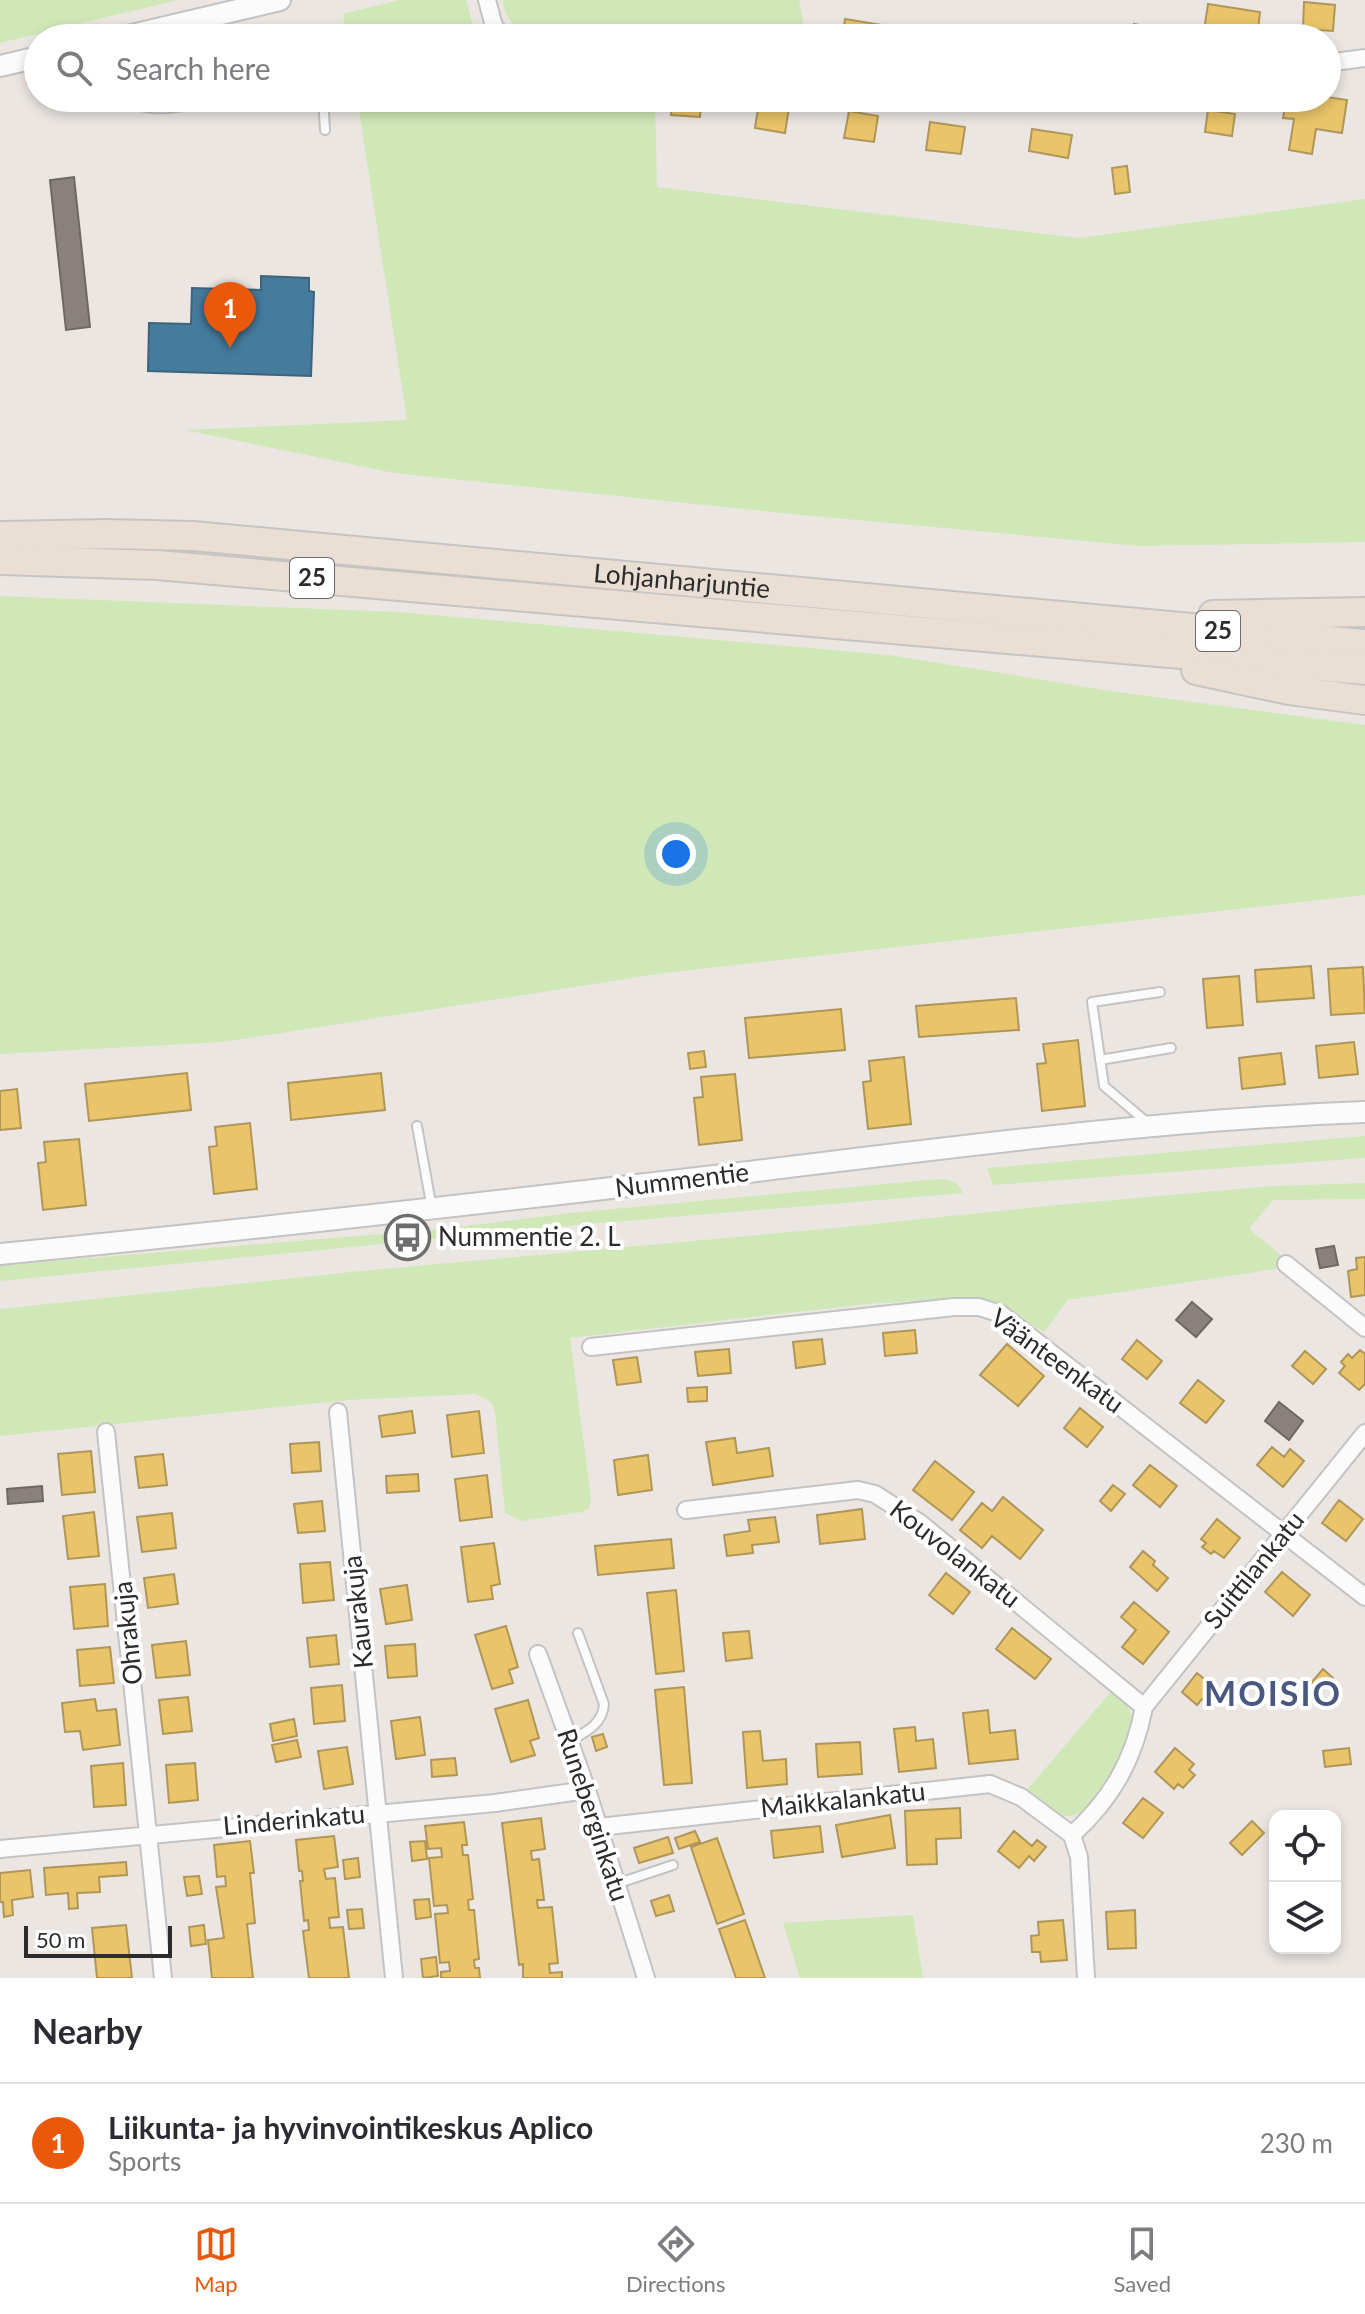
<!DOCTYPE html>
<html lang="en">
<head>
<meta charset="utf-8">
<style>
	body { margin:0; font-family:Lato,sans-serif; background:#f2f2f3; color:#2b2b33 }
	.controls { position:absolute; right:24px; bottom:24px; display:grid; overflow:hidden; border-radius:16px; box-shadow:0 4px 12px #0003 }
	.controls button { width:72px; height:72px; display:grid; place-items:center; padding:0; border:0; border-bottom:2px solid #e1e1e2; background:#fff; color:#2b2b33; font:40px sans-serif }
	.scale { position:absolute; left:24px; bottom:20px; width:148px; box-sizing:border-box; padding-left:8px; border:4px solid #2c2c2c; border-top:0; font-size:22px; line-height:28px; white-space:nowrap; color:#2c2c2c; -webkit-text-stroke:6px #fff; paint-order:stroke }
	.you { position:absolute; left:676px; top:854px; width:28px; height:28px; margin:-20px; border:6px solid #fff; border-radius:50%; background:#1a73e8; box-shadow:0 0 0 12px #1a73e833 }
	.badge { display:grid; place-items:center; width:52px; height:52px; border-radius:50%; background:#ea580c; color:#fff; font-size:26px; font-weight:700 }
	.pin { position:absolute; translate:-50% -66px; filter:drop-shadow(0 2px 4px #0008) }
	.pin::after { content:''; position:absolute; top:42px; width:28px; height:24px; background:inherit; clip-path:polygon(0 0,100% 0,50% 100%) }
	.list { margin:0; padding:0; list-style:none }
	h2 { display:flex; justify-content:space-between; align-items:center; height:104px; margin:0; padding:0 32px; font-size:34px }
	h2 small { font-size:26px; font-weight:400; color:#7c7c81 }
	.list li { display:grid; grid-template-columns:52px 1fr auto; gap:24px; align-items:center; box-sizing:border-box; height:120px; padding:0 32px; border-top:2px solid #e1e1e2 }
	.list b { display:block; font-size:30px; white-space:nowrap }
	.list p { margin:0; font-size:26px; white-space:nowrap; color:#7c7c81 }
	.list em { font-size:26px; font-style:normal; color:#7c7c81 }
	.icon { flex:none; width:44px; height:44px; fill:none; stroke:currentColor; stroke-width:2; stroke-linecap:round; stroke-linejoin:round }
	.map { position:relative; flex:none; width:1365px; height:1978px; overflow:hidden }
	.search { position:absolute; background:#fff; box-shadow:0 4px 12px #0003; left:24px; right:24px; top:24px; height:88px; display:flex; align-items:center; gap:20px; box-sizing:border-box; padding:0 28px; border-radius:44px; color:#7c7c81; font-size:30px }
	.sheet { height:224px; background:#fff }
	nav { display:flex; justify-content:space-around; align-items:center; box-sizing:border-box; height:112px; border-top:2px solid #e1e1e2; background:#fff; font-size:22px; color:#7c7c81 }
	nav a { display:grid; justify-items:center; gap:4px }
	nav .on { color:#ea580c }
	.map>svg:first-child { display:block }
	.green { fill:#d0e8b8 }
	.homes { fill:#e9c46a; stroke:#b09657; stroke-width:2 }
	.public { fill:#457b9d; stroke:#3e637b; stroke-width:2 }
	.industry { fill:#8a817c; stroke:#6e6864; stroke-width:2 }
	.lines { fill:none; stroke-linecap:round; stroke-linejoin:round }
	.service-casing { stroke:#c4c3c3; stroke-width:12 }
	.minor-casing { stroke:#c4c3c3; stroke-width:20 }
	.tertiary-casing { stroke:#c4c3c3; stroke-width:24 }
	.trunk-casing { stroke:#c6c4c2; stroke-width:32 }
	.service { stroke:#fcfbfb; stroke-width:8 }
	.minor { stroke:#fcfbfb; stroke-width:16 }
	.tertiary { stroke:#fcfbfb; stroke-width:20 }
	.trunk { stroke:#e9dfd4; stroke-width:28 }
	.labels { text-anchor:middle; stroke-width:8; stroke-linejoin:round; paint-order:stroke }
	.shield { fill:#fff; stroke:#6b6b6b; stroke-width:2 }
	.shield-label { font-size:24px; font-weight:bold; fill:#2c2c2c }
	.street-label { font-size:26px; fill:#2c2c2c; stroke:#fff }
	.poi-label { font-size:26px; fill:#2c2c2c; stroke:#fff; text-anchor:start }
	.district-label { font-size:34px; font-weight:bold; letter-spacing:2px; fill:#485881; stroke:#fff }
</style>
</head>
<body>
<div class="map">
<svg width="1365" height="1978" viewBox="0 0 1365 1978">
	<rect width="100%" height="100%" fill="#ebe6e2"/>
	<!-- green -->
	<path class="green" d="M0,0h178l-178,43z
		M400,0h66l9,33 5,5h-133l-4,-24z
		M503,0h296l7,38h-268c-18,-8 -34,-16 -35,-38z
		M357,98h298l2,89 422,51 286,-39v343l-226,4 -337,-31 -408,-42 -209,-43 222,-10z
		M0,596l399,16 490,43 229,37 247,33v170l-701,78 -440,69 -224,12z
		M1365,1136v22l-372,27 -6,-17z
		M939,1179c11,1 19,2 24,14l-374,31 -589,57v-16h4l438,-36 128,-16z
		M1365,1183v16l-92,1 -24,29 36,29 -9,11 -208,31 -24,32 -50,-30 -21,-5 -105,7 -298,34 21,160 -2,10 -6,4 -61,9 -17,-8 -10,-101 -4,-10 -15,-8 -128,6 -348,36v-127l361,-38 474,-43 222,-23 216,-19z
		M1114,1688c8,10 17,18 18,32 0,22 -38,96 -63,96 -16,0 -31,-17 -42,-26z
		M913,1915l10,63h-123l-17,-55z"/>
	<!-- homes -->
	<path class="homes" d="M1304,2l31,3 -2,26 -30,-2z
		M1208,4l52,8 -3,26 -53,-7z
		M845,19l37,6 -2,13h-38z
		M1134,24l17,3 -2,11h-27l1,-6 9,2z
		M1327,97l20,3 -5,33 -26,-4 -4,25 -23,-4 5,-31 -11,-1 3,-16 22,4 1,-8z
		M673,98h28l-1,19 -29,-2z
		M759,102l30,5 -4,26 -30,-5z
		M1208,110l27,4 -3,22 -27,-4z
		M849,111l29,5 -4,26 -30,-4z
		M930,122l35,5 -4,27 -35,-4z
		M1032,129l40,6 -4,23 -39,-7z
		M1127,166l3,26 -15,2 -3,-26z
		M1311,966l3,32 -57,4 -2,-32z
		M1363,967l2,46 -34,2 -3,-46z
		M1239,976l4,49 -36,3 -4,-49z
		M1016,998l3,32 -100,7 -3,-31z
		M841,1009l4,41 -96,8 -4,-40z
		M1078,1040l7,66 -43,5 -5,-47 9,-1 -3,-19z
		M1354,1042l4,32 -39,4 -3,-32z
		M704,1051l2,16 -16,2 -2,-16z
		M1281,1053l4,31 -43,5 -3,-31z
		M904,1057l7,67 -43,5 -5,-47 8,-1 -2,-20z
		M187,1073l4,37 -102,11 -4,-37z
		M381,1073l4,37 -94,10 -3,-37z
		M735,1074l7,66 -43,5 -5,-47 9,-1 -2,-20z
		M17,1089l4,39 -21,2v-39z
		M250,1123l7,66 -43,5 -5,-47 8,-1 -2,-19z
		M79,1139l7,66 -43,5 -5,-47 8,-1 -2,-20z
		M1365,1257v38l-14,2 -3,-26 9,-2 -1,-11z
		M915,1330l2,23 -32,3 -2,-23z
		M822,1339l3,25 -29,4 -3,-26z
		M1137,1340l25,21 -15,18 -25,-20z
		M1007,1344l37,32 -26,30 -38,-31z
		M729,1349l2,24 -33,3 -3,-24z
		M1360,1350l5,4v30l-6,6 -20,-17 6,-7 -4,-4 7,-8 4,4z
		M1305,1351l21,18 -13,15 -21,-18z
		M637,1357l4,25 -24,3 -4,-25z
		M1198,1380l26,21 -18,22 -26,-20z
		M707,1387v14l-19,1 -1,-14z
		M1080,1408l23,19 -16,20 -23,-19z
		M412,1411l3,22 -33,4 -3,-21z
		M479,1411l5,42 -32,4 -5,-42z
		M735,1438l2,15 32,-5 4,28 -60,9 -7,-43z
		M319,1442l2,29 -29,2 -2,-29z
		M1272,1447l12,10 6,-8 14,12 -21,26 -26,-22z
		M91,1451l4,41 -33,3 -4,-41z
		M163,1454l4,31 -28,3 -4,-31z
		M648,1455l4,35 -34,5 -4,-35z
		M935,1461l39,31 -22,28 -39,-30z
		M1150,1465l27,21 -17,21 -27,-22z
		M418,1474l1,17 -32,2 -1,-17z
		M487,1475l5,42 -32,4 -5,-42z
		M1113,1485l12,9 -14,17 -11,-10z
		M1003,1497l40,33 -23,29 -28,-23 -10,12 -22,-18 22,-27 10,8z
		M1339,1500l24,19 -17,22 -24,-18z
		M322,1501l3,30 -27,2 -4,-29z
		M862,1509l3,30 -45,5 -3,-29z
		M94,1512l5,44 -31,3 -5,-43z
		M172,1513l4,35 -34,4 -5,-35z
		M775,1517l4,25 -27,3 1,8 -26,3 -3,-21 26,-4 -2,-11z
		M1217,1519l23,19 -16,20 -10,-7 -3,3 -9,-7 4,-4 -5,-4z
		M671,1539l3,29 -76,7 -3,-29z
		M494,1543l6,41 -9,2 2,13 -25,3 -7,-55z
		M1143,1551l12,10 -2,4 15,13 -11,13 -27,-24z
		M330,1562l4,38 -31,3 -3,-39z
		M1282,1572l28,23 -17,21 -28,-24z
		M946,1573l24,19 -17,22 -24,-19z
		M174,1574l4,30 -30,4 -4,-30z
		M105,1584l3,42 -34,3 -4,-42z
		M407,1585l5,35 -26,4 -6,-35z
		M676,1590l8,81 -28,3 -9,-81z
		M1134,1602l35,30 -26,32 -21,-17 14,-17 -15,-13z
		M506,1626l12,41 -9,3 4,13 -21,6 -17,-54z
		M1012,1628l39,31 -16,20 -39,-30z
		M749,1631l3,27 -26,3 -3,-28z
		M336,1635l3,29 -29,3 -3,-29z
		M186,1641l4,34 -34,3 -4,-33z
		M415,1644l2,32 -29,2 -3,-32z
		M110,1647l4,36 -34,3 -3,-36z
		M1323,1669l10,9 -23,26 -10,-8z
		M1197,1673l17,14 -5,6 6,5 -6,7 -7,-6 -5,6 -15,-13z
		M342,1685l3,36 -31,3 -3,-36z
		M684,1687l8,96 -28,2 -9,-95z
		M188,1697l4,34 -29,3 -4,-34z
		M95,1699l2,12 19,-2 4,36 -37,5 -3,-19 -15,1 -3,-29z
		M528,1700l11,38 -9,3 5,14 -24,7 -16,-53z
		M988,1710l2,23 25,-3 3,29 -49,5 -6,-51z
		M420,1717l5,38 -29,4 -5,-38z
		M294,1719l3,17 -24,5 -3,-17z
		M915,1727l1,14 17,-2 3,29 -37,4 -5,-43z
		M760,1731l3,30 23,-2 1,25 -40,4 -4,-56z
		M603,1734l4,13 -11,4 -4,-14z
		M297,1740l4,17 -25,5 -4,-17z
		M860,1742l2,32 -44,3 -2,-33z
		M347,1747l6,37 -29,5 -6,-38z
		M1175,1748l19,16 -5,6 6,5 -12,13 -5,-4 -4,5 -19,-17z
		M1349,1748l2,16 -26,3 -2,-16z
		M455,1758l2,17 -25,2 -1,-17z
		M123,1763l3,42 -32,2 -3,-41z
		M195,1763l3,37 -29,3 -3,-38z
		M1143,1798l20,15 -20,25 -20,-15z
		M960,1808l1,30 -25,1 1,25 -30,1 -2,-54z
		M890,1815l5,33 -53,9 -6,-32z
		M541,1818l4,31 -14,2 1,9 7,-1 5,41h-7l1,8 14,-1 6,56 -9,1 1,9 12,-1v6h-39v-14l-4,1 -17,-142z
		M1252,1821l12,12 -22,22 -12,-12z
		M464,1822l3,23h-5l1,10h5l5,44 -5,1 1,10h5l5,49 -5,1 1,8h4l1,10h-39v-6l9,-1 -1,-9 -9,1 -5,-49 13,-1 -1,-8 -13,1 -5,-48 13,-1 -1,-9 -13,1 -3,-23z
		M820,1826l3,26 -49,6 -3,-27z
		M695,1831l5,11 -21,7 -4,-11z
		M1014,1831l18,15 5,-6 9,7 -12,14 -5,-5 -10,12 -21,-17z
		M334,1836l4,31 -14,2 2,10 9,-1 4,39 -10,1 1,10 13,-1 6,51h-40l-6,-47 6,-1 -1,-10 -4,1 -4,-40h3l-1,-10h-3l-3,-31z
		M668,1837l5,16 -34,10 -5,-15z
		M717,1838l27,76 -27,10 -26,-77z
		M250,1841l4,32h-4l5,50 -8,1 6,54h-41l-4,-38 16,-2 -8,-51 10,-1 -1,-10 -8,1 -3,-32z
		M425,1841l2,18 -15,2 -2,-19z
		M358,1858l2,19 -15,2 -2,-19z
		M126,1862l1,13 -28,2 1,15 -23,1 1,15 -9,1 -1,-16 -22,2 -2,-27z
		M30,1870l3,27 -21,3 1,15 -9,2 -1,-15h-3v-29z
		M199,1876l3,18 -15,2 -3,-19z
		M669,1895l5,16 -18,5 -5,-15z
		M429,1899l2,18 -15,2 -2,-19z
		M362,1909l2,19 -15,1 -2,-19z
		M1135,1910l1,38 -28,1 -2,-37z
		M745,1920l20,58h-29l-17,-49z
		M1063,1920l4,40 -26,2 -1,-10h-8l-1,-16 8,-1 -1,-13z
		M126,1925l6,53h-35l-5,-50z
		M204,1925l2,19 -15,2 -2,-19z
		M436,1957l2,19 -15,2 -2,-19z"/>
	<!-- public -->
	<path class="public" d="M261,276l48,2v13l5,1 -3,84 -163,-5 1,-48 42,1 1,-36 69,2z"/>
	<!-- industry -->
	<path class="industry" d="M74,177l16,150 -24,3 -16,-150z
		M1334,1246l4,19 -18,3 -4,-19z
		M1192,1302l20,17 -16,18 -20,-17z
		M1279,1402l24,19 -14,19 -24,-19z
		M42,1486l1,15 -35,3 -1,-15z"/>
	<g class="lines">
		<defs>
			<path id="service" d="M126,98c25,20 66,6 93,0
				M323,98l2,32
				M1100,1060l71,-12
				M1149,1124l-45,-38 -12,-84 68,-10
				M417,1126l15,83
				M570,1741c16,-9 33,-17 34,-37l-26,-71
				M616,1884l57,-19"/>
			<path id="minor" d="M487,0l7,26 10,12
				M1327,63l38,-5
				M1286,1264l79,64
				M591,1347l363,-40h25l22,7 364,283
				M338,1412l56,566
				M106,1432l57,546
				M686,1510l172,-20 17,4 45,29 224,184
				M538,1654l49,136 59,188
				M599,1827l391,-43 31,13 51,38
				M0,1849l495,-46 92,-13
				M1086,1978l-7,-121 -7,-22c40,-37 62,-75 72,-128l221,-274"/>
			<path id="tertiary" d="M119,38l161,-38
				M0,66l38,-9
				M0,1254c247,-24 494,-52 740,-81 208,-25 416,-53 625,-61"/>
			<g id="trunk">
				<path id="s1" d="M0,536l106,-2 87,2 1172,108"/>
				<path d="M0,560l157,5 1208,105"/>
				<path d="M1213,615l152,-3"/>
				<path d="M1196,670l93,20 76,10"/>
			</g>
		</defs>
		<!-- service casing -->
		<use href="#service" class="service-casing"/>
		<!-- minor casing -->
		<use href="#minor" class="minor-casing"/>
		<!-- tertiary casing -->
		<use href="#tertiary" class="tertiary-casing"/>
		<!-- trunk casing -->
		<use href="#trunk" class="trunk-casing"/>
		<!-- service -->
		<use href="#service" class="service"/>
		<!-- minor -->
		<use href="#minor" class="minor"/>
		<!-- tertiary -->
		<use href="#tertiary" class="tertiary"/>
		<!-- trunk -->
		<use href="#trunk" class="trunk"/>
	</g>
	<!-- icons -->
	<defs>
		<symbol id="bus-ring" viewBox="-11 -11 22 22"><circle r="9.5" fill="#fff" stroke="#6f6d6c" stroke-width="1.5"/><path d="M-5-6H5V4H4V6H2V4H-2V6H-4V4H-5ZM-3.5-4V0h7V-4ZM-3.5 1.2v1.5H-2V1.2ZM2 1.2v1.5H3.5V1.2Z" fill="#6f6d6c"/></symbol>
	</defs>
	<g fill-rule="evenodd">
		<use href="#bus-ring" x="382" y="1212" width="51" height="51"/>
	</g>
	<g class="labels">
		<!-- shield labels -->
		<g class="shield">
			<rect x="290" y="558" width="44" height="40" rx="6"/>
			<rect x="1196" y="611" width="44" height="40" rx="6"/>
		</g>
		<g class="shield-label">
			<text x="312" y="586">25</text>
			<text x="1218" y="639">25</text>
		</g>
		<!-- street labels -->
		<g class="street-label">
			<text dy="9" stroke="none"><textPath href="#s1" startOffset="684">Lohjanharjuntie</textPath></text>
			<text transform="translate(682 1180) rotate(-7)" y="9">Nummentie</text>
			<text transform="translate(1057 1361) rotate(36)" y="9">Väänteenkatu</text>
			<text transform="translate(955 1554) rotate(38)" y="9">Kouvolankatu</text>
			<text transform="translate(1254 1570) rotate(-51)" y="9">Suittilankatu</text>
			<text transform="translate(358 1612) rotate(-96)" y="9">Kaurakuja</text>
			<text transform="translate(128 1633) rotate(-96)" y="9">Ohrakuja</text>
			<text transform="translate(843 1800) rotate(-6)" y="9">Maikkalankatu</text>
			<text transform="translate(593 1815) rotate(72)" y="9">Runeberginkatu</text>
			<text transform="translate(294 1820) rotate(-5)" y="9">Linderinkatu</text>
		</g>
		<!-- poi labels -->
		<g class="poi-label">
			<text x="438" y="1246">Nummentie 2. L</text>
		</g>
		<!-- district labels -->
		<g class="district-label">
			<text x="1273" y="1706">MOISIO</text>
		</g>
	</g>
</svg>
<div class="controls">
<button><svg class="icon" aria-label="locate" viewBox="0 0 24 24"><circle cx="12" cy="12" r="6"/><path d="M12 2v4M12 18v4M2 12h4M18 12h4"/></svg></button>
<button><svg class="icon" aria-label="layers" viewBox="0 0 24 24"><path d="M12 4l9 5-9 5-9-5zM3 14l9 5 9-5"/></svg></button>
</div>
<div class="scale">50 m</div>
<div class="you"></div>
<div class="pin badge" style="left:230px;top:348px">1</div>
<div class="search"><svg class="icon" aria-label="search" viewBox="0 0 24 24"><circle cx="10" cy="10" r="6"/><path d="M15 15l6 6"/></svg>Search here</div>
</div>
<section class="sheet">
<h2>Nearby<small></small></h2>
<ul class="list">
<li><span class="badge">1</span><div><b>Liikunta- ja hyvinvointikeskus Aplico</b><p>Sports</p></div><em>230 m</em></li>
</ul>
</section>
<nav>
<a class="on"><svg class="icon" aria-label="map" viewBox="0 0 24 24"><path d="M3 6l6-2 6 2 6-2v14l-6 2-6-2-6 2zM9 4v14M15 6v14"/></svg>Map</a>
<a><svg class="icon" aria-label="directions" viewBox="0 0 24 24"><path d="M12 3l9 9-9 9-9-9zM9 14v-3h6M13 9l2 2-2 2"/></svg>Directions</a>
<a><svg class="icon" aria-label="saved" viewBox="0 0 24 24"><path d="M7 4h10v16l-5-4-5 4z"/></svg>Saved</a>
</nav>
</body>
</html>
